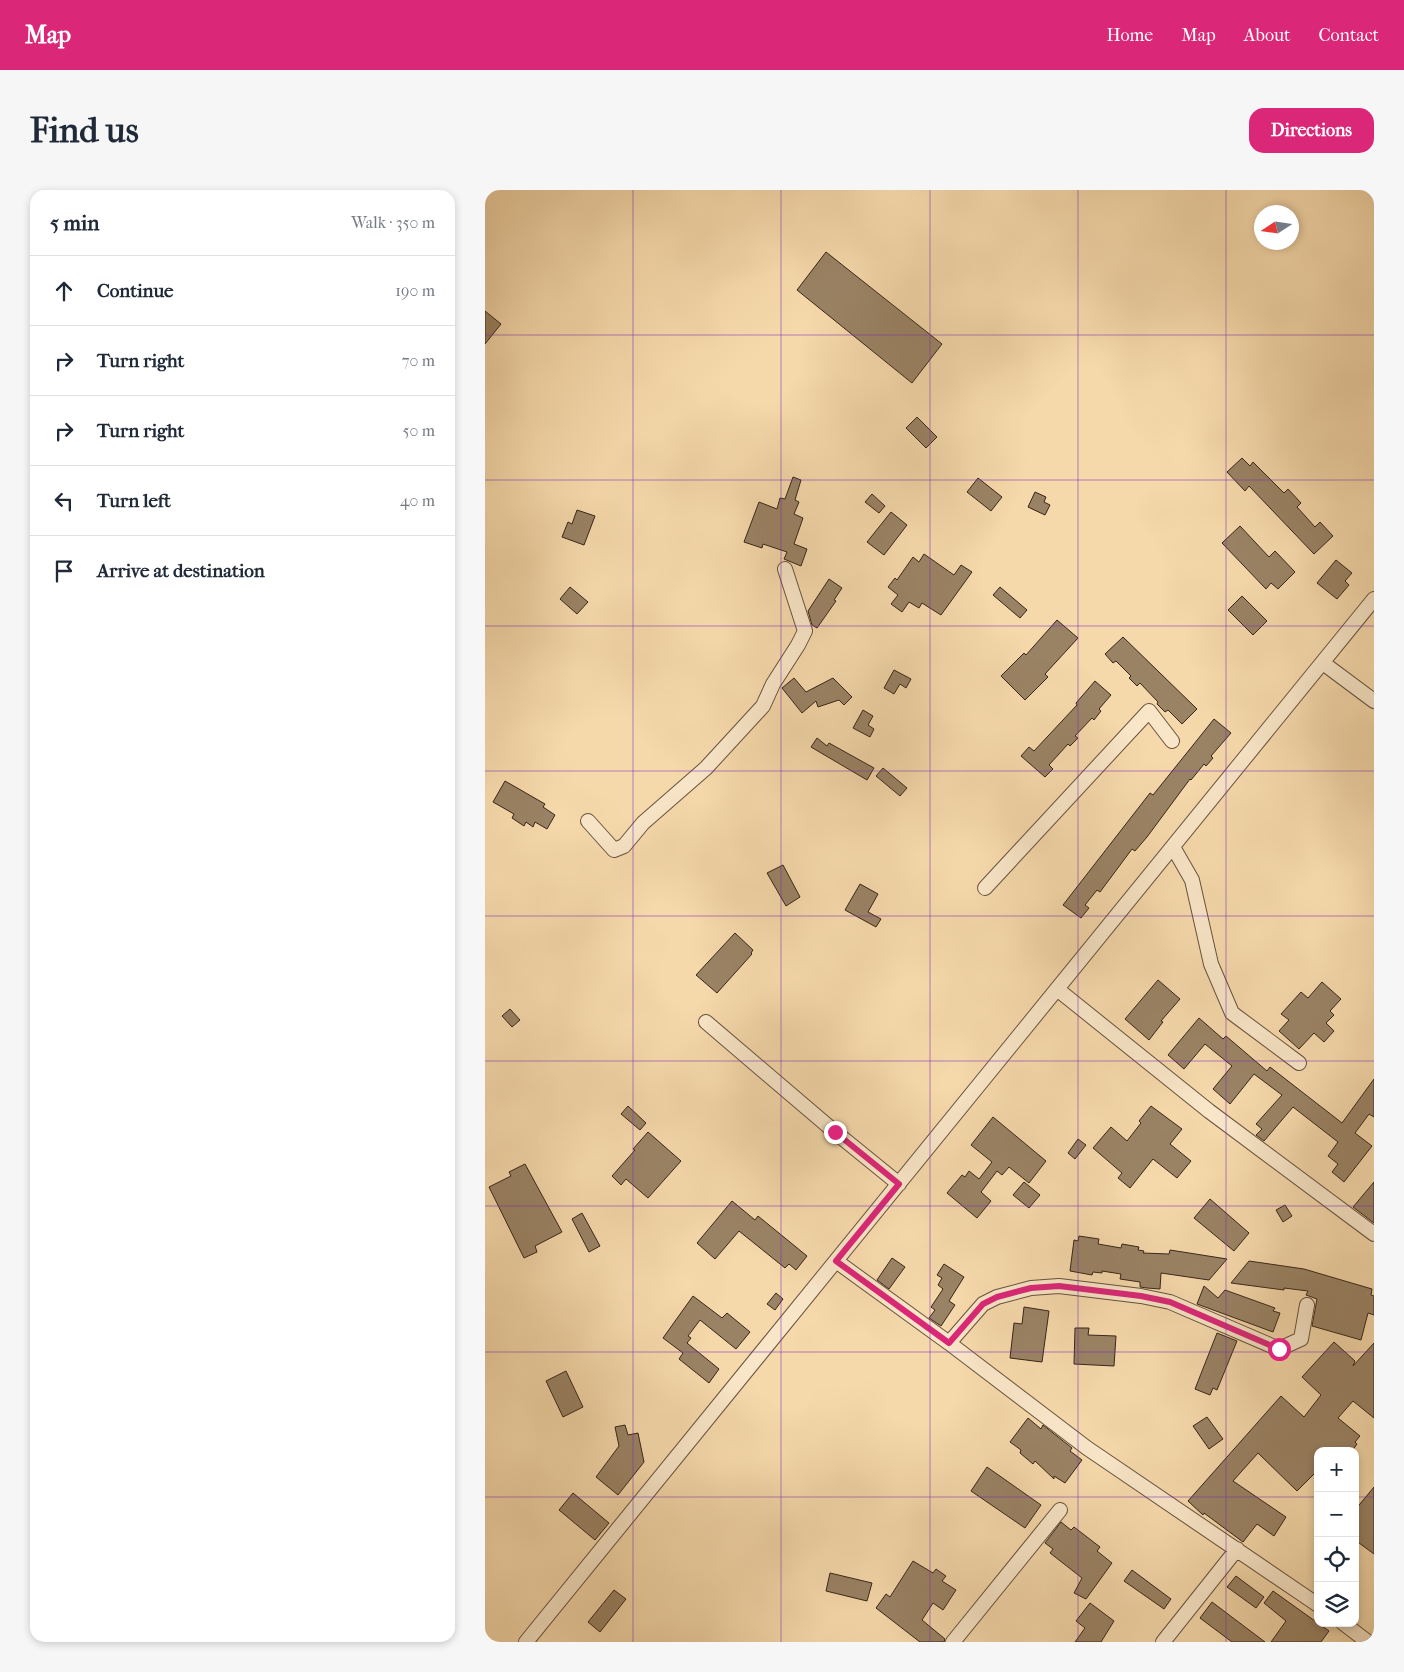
<!DOCTYPE html>
<html lang="en">
<head>
<meta charset="utf-8">
<style>
	body { margin:0; font-family:"IM FELL French Canon",serif; background:#f6f6f7; color:#1f2937 }
	.controls { position:absolute; right:15px; bottom:15px; display:grid; overflow:hidden; border-radius:10px; box-shadow:0 2px 8px #0003 }
	.controls button { width:45px; height:45px; display:grid; place-items:center; padding:0; border:0; border-bottom:1px solid #e0e1e3; background:#fff; color:#1f2937; font:25px sans-serif }
	.compass { position:absolute; left:769px; top:15px; width:45px; height:45px; border-radius:50%; background:#fff; box-shadow:0 2px 8px #0003; rotate:258deg }
	.stop { position:absolute; width:15px; height:15px; margin:-11px; border:4px solid #db2777; border-radius:50%; background:#fff }
	.stop.end { background:#db2777; border-color:#fff; box-shadow:0 1px 5px #0008 }
	.list { margin:0; padding:0; list-style:none }
	h2 { display:flex; justify-content:space-between; align-items:center; height:65px; margin:0; padding:0 20px; font-size:21px }
	h2 small { font-size:16px; font-weight:400; color:#747a83 }
	.list li { display:grid; grid-template-columns:32px 1fr auto; gap:15px; align-items:center; box-sizing:border-box; height:70px; padding:0 20px; border-top:1px solid #e0e1e3 }
	.list b { display:block; font-size:19px; white-space:nowrap }
	.list em { font-size:16px; font-style:normal; color:#747a83 }
	.icon { flex:none; width:28px; height:28px; fill:none; stroke:currentColor; stroke-width:2; stroke-linecap:round; stroke-linejoin:round }
	.map { position:relative; flex:none; width:889px; height:1452px; overflow:hidden; border-radius:15px }
	header { display:flex; align-items:center; gap:30px; box-sizing:border-box; height:70px; padding:0 25px; background:#db2777; color:#fff }
	header strong { font-size:24px }
	nav { display:flex; gap:28px; margin-inline-start:auto; font-size:18px }
	.intro { display:flex; align-items:center; justify-content:space-between; box-sizing:border-box; height:120px; padding:0 30px }
	h1 { margin:0; font-size:35px }
	.button { padding:12px 22px; border-radius:15px; background:#db2777; color:#fff; font-size:18px; font-weight:700 }
	main { display:flex; gap:30px; padding:0 30px }
	aside { flex:1; background:#fff; border-radius:15px; box-shadow:0 2px 8px #0003 }
	.map>svg:first-child { display:block }
	.building { fill:#9a8365; stroke:#37251a }
	.lines { fill:none; stroke-linecap:round; stroke-linejoin:round }
	.minor-casing { stroke:#67523e; stroke-width:16 }
	.minor { stroke:#f9e6c8; stroke-width:14 }
	.route { stroke:#db2777; stroke-width:6 }
	.grid { fill:none; stroke:#7b2cbf; stroke-width:1; stroke-opacity:0.55 }
</style>
</head>
<body>
<header>
<strong>Map</strong>
<nav><a>Home</a><a>Map</a><a>About</a><a>Contact</a></nav>
</header>
<div class="intro"><h1>Find us</h1><a class="button">Directions</a></div>
<main>
<aside>
<h2>5 min<small>Walk · 350 m</small></h2>
<ul class="list">
<li><svg class="icon" aria-label="ahead" viewBox="0 0 24 24"><path d="M12 20V5M6 11l6-6 6 6"/></svg><div><b>Continue</b></div><em>190 m</em></li>
<li><svg class="icon" aria-label="right" viewBox="0 0 24 24"><path d="M7 20v-9h11M14 6l5 5-5 5"/></svg><div><b>Turn right</b></div><em>70 m</em></li>
<li><svg class="icon" aria-label="right" viewBox="0 0 24 24"><path d="M7 20v-9h11M14 6l5 5-5 5"/></svg><div><b>Turn right</b></div><em>50 m</em></li>
<li><svg class="icon" aria-label="left" viewBox="0 0 24 24"><path d="M17 20v-9H6M10 6l-5 5 5 5"/></svg><div><b>Turn left</b></div><em>40 m</em></li>
<li><svg class="icon" aria-label="arrive" viewBox="0 0 24 24"><path d="M6 21V4h12l-3 4 3 4H6"/></svg><div><b>Arrive at destination</b></div></li>
</ul>
</aside>
<div class="map">
<svg width="889" height="1452" viewBox="0 0 889 1452">
	<rect width="100%" height="100%" fill="#f6d9ab"/>
	<filter id="stains"><feTurbulence type="fractalNoise" baseFrequency=".004" numOctaves="4"/><feColorMatrix values="0 0 0 0 .2 0 0 0 0 .09 0 0 0 0 .02 0 0 0 .5 -.17"/></filter>
	<radialGradient id="worn" r=".72"><stop offset=".6" stop-color="#630" stop-opacity="0"/><stop offset="1" stop-color="#630" stop-opacity=".3"/></radialGradient>
	<!-- building -->
	<path class="building" d="M341,62l116,92 -30,39 -115,-93z
		M0,121l16,13 -16,20z
		M432,227l20,20 -11,11 -20,-20z
		M757,268l8,8 3,-4 31,31 4,-4 13,14 -4,4 18,20 5,-5 13,14 -19,18 -65,-68 -4,5 -18,-19z
		M308,287l8,3 -6,20 4,2 -5,12 9,4 -9,26 13,5 -6,17 -17,-7 3,-7 -24,-8 -1,4 -18,-6 15,-40 18,7 3,-11 5,1z
		M493,288l24,19 -11,14 -24,-19z
		M550,302l11,5 -2,5 6,3 -5,10 -17,-8z
		M387,304l13,12 -6,7 -14,-11z
		M92,320l18,6 -11,29 -22,-8 6,-15 4,2z
		M406,322l16,13 -23,30 -17,-13z
		M755,336l29,31 6,-6 20,21 -17,17 -7,-6 -5,6 -44,-46z
		M439,364l30,21 7,-10 11,7 -31,43 -19,-12 -3,5 -10,-6 -7,10 -11,-8 7,-9 -10,-8 7,-9 2,2 16,-23 6,5z
		M851,370l16,13 -7,8 4,4 -12,14 -20,-16z
		M344,389l13,9 -8,12 2,1 -19,27 -5,-3 -4,-14z
		M85,397l18,15 -11,12 -17,-15z
		M515,397l27,23 -7,8 -27,-23z
		M757,406l25,25 -14,14 -25,-25z
		M572,430l21,18 -33,36 3,3 -23,23 -24,-24 23,-23 2,2z
		M638,447l74,72 -15,15 -14,-14 -3,2 -8,-8 1,-2 -18,-19 -3,3 -8,-8 2,-2 -15,-15 -3,2 -8,-9z
		M409,480l17,9 -5,9 -6,-4 -6,10 -10,-6z
		M309,488l12,14 27,-14 19,19 -8,8 -5,-5 -21,7 -2,-6 -14,12 -20,-25z
		M610,491l16,14 -12,14 2,2 -7,9 -2,-2 -17,18 3,2 -8,8 -2,-2 -19,21 4,4 -8,8 -24,-21 8,-9 5,4 43,-46 -1,-2z
		M378,520l10,6 -5,9 6,4 -4,8 -17,-9z
		M729,529l17,14 -20,23 2,2 -7,8 -2,-2 -13,16 -1,-1 -43,58 -12,14 -3,-2 -32,43 -3,-2 -12,15 4,3 -8,10 -18,-13 87,-112 3,2z
		M332,548l10,8 2,-3 45,25 -7,12 -56,-33z
		M398,578l24,20 -7,8 -24,-20z
		M20,591l40,23 -2,3 12,8 -8,14 -12,-7 -2,5 -7,-5 -2,4 -12,-8 2,-4 -21,-12z
		M298,675l17,32 -14,9 -19,-33z
		M375,694l18,10 -10,18 13,7 -5,8 -31,-17z
		M250,743l18,17 -2,3 1,1 -35,39 -21,-18z
		M673,790l22,19 -19,22 2,1 -14,18 -24,-21z
		M837,792l19,17 -11,12 4,4 -8,8 8,8 -10,11 -10,-9 -15,16 -20,-18 10,-11 -8,-6 20,-22 7,6z
		M25,819l10,11 -8,7 -10,-11z
		M714,828l24,21 3,-3 41,35 3,-4 72,56 32,-44v38l-5,-3 -14,19 17,13 -28,36 -12,-10 6,-8 -10,-8 10,-14 -45,-35 -29,34 -8,-6 6,-6 -6,-5 26,-29 -28,-21 -24,30 -17,-15 19,-23 -27,-22 -21,25 -16,-14z
		M143,916l18,17 -6,7 -19,-16z
		M666,916l31,23 -12,15 21,17 -14,17 -24,-19 -23,29 -12,-10 4,-5 -29,-25 18,-21 16,14 14,-18 -2,-2z
		M508,927l53,44 -17,22 -20,-16 -7,8 -5,-4 -16,21 10,9 -14,17 -30,-25 15,-18 3,2 4,-6 10,8 13,-17 -21,-17z
		M163,942l33,29 -33,37 -22,-19 -5,6 -9,-9 23,-26 -2,-1z
		M593,949l8,6 -11,14 -7,-6z
		M40,974l37,68 -27,14 2,6 -13,6 -35,-71 22,-11 -2,-4z
		M539,992l16,13 -11,13 -16,-13z
		M889,992v41l-21,-16z
		M725,1009l39,34 -15,18 -40,-33z
		M247,1011l23,19 3,-4 49,40 -11,14 -7,-6 -4,4 -46,-37 -24,28 -18,-16z
		M800,1015l7,11 -9,6 -7,-12z
		M97,1023l18,33 -11,6 -17,-33z
		M594,1046l20,3 -1,5 23,4 1,-4 17,3 -1,3 6,1 -1,2 26,1 1,-4 57,9 -18,21 -48,-7 -1,16 -13,-1 -7,-1v-5l-20,-3 1,-5 -19,-3v2l-9,-1 -1,3 -22,-4 4,-31 4,1z
		M407,1068l13,9 -16,22 -12,-9z
		M764,1071l55,8 68,20 -1,6 3,1v19l-6,-2 -7,27 -49,-14 5,-27 -11,-4 2,-4 -24,-3v2l-53,-7z
		M459,1074l20,13 -15,24 6,4 -14,21 -12,-8 6,-8 -4,-3 12,-18 -5,-4 4,-7 -5,-3z
		M719,1096l14,12 7,-8 50,18 -2,3 7,2 -7,19 -76,-28z
		M291,1103l7,6 -8,11 -8,-6z
		M208,1106l29,22 5,-5 23,19 -14,17 -36,-29 -12,16 3,2 -4,5 32,26 -10,14 -30,-24 4,-6 -20,-15z
		M539,1117l25,4 -7,51 -32,-4 4,-35 8,1z
		M590,1138h14l-1,7 28,1 -2,30 -40,-2z
		M732,1143l20,8 -20,49 -4,-2 -3,7 -15,-6z
		M849,1152l21,19 -2,5 21,-23v75l-21,-17 -15,17 22,18 -5,6 2,2 -5,7h-34v19l-21,21 -39,-38 -25,28 53,36 -12,19 -17,-12 -14,18 -39,-29 -1,2 -15,-14 93,-105 23,21 17,-22 -19,-18z
		M81,1181l17,36 -20,10 -17,-36z
		M722,1227l16,22 -14,10 -16,-23z
		M543,1228l13,11 2,-4 10,8 19,15 -2,3 12,9 -17,23 -11,-7v3l-19,-18 -2,3 -13,-11 1,-3 -11,-8z
		M140,1235l3,10 10,-2 6,29 -26,33 -22,-18 23,-31 -4,-19z
		M502,1277l54,38 -16,23 -54,-37z
		M889,1297v67l-19,-14v-30z
		M88,1303l36,30 -14,17 -36,-30z
		M576,1332l10,8 3,-3 26,20 -3,4 15,12 -26,36 -12,-6 8,-15 -32,-25 3,-4 -8,-6z
		M428,1371l20,12 3,-4 10,7 -4,5 14,9 -13,20 -10,-7 -11,17 23,19 -1,3h-24l-44,-34 10,-14 4,3z
		M647,1380l39,29 -7,10 -40,-28z
		M345,1383l42,10 -5,18 -41,-10z
		M751,1386l28,21 -8,11 -29,-21z
		M129,1400l12,9 -26,33 -12,-10z
		M788,1401l56,40 -8,11h-50l15,-21 -22,-18z
		M727,1412l53,40h-33l-32,-24z
		M605,1413l24,18 -13,21h-26l10,-14 -9,-7z"/>
	<g class="lines">
		<defs>
			<path id="minor" d="M838,473l51,38
				M103,631l26,29 10,-4 19,-23 63,-55 57,-62 10,-22 25,-39 7,-14 -20,-62
				M688,657l19,33 19,84 21,49 67,50
				M500,698l164,-177 23,30
				M572,799l152,122 165,123
				M221,832l129,110 64,52
				M351,1071l113,82 138,105 231,157
				M464,1153l34,-39 14,-7 34,-9 28,-2 82,10 29,6 109,47 22,-10 6,-34
				M858,1433l25,19
				M41,1452l848,-1043
				M468,1452l107,-132
				M678,1452l74,-93"/>
		</defs>
		<!-- minor casing -->
		<use href="#minor" class="minor-casing"/>
		<!-- minor -->
		<use href="#minor" class="minor"/>
	</g>
	<g class="lines">
		<!-- route -->
		<path class="route" d="M350,942l64,52 -63,77 113,82 34,-39 14,-7 34,-9 28,-2 82,10 29,6 109,47"/>
	</g>
	<!-- grid -->
	<path class="grid" d="M148,0v1452M296,0v1452M445,0v1452M593,0v1452M741,0v1452M0,145h889M0,290h889M0,436h889M0,581h889M0,726h889M0,871h889M0,1016h889M0,1162h889M0,1307h833M870,1307h19"/>
	<rect width="100%" height="100%" filter="url(#stains)"/>
	<rect width="100%" height="100%" fill="url(#worn)"/>
</svg>
<div class="controls">
<button>+</button>
<button>−</button>
<button><svg class="icon" aria-label="locate" viewBox="0 0 24 24"><circle cx="12" cy="12" r="6"/><path d="M12 2v4M12 18v4M2 12h4M18 12h4"/></svg></button>
<button><svg class="icon" aria-label="layers" viewBox="0 0 24 24"><path d="M12 4l9 5-9 5-9-5zM3 14l9 5 9-5"/></svg></button>
</div>
<svg class="compass" viewBox="-18 -18 36 36"><path d="M0-13l5 13h-10z" fill="#e53935"/><path d="M0 13l5-13h-10z" fill="#747a83"/></svg>
<div class="stop" style="left:794px;top:1159px"></div>
<div class="stop end" style="left:350px;top:942px"></div>
</div>
</main>
</body>
</html>
